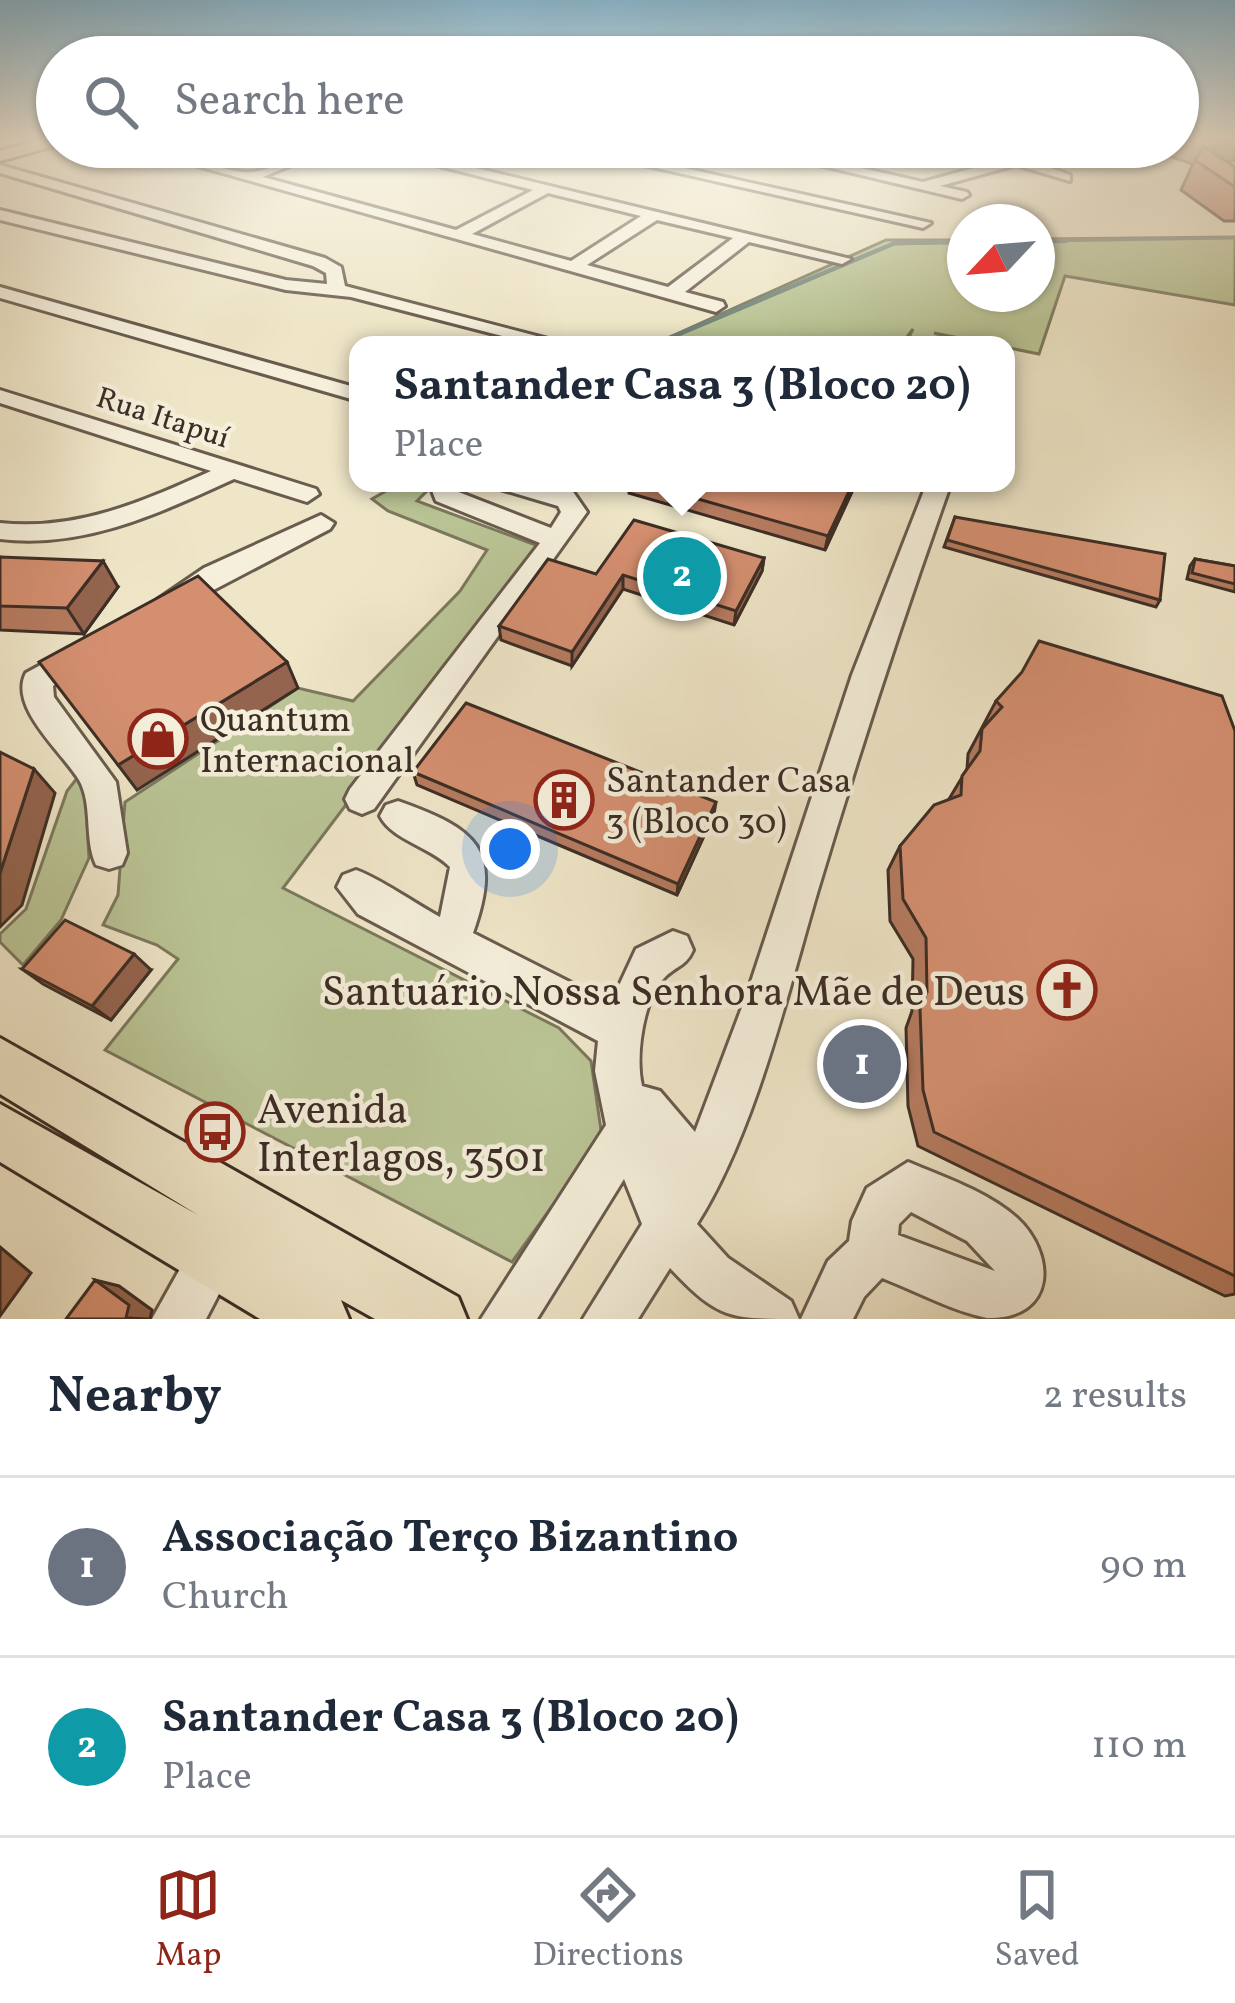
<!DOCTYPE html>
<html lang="en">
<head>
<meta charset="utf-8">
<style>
	body { margin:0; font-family:Vollkorn,serif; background:#f2f2f3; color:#1f2937 }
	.compass { position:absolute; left:947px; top:204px; width:108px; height:108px; border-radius:50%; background:#fff; box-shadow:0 3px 9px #0004; rotate:244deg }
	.you { position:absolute; left:510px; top:849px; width:42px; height:42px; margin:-30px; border:9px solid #fff; border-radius:50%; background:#1a73e8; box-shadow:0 0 0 18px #1a73e833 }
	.badge { display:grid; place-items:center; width:78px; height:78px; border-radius:50%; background:#8f2418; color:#fff; font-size:39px; font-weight:700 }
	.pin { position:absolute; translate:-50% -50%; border:6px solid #fff; box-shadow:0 3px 12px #0006 }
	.popup { position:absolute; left:349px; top:336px; width:666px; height:156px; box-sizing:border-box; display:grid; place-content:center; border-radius:24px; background:#fff; filter:drop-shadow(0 3px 9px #0005); font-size:39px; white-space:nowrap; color:#747a83 }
	.popup b { font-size:45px; color:#1f2937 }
	.popup::after { content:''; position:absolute; left:50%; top:100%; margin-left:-24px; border:24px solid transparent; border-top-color:#fff }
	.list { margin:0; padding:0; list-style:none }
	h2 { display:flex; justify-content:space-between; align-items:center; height:156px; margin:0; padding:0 48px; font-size:51px }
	h2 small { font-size:39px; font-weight:400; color:#747a83 }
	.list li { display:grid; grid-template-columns:78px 1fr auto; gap:36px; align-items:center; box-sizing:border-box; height:180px; padding:0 48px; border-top:3px solid #e0e1e3 }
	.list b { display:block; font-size:45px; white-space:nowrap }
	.list p { margin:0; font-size:39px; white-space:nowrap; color:#747a83 }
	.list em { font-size:39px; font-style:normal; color:#747a83 }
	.icon { flex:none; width:66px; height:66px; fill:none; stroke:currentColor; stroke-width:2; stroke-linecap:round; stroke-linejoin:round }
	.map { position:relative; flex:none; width:1235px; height:1319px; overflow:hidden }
	.search { position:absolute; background:#fff; box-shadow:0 3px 9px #0004; left:36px; right:36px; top:36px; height:132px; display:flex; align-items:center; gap:30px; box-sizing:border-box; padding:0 42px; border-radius:66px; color:#747a83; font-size:45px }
	.sheet { height:516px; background:#fff }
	nav { display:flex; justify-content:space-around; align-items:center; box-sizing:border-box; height:168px; border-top:3px solid #e0e1e3; background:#fff; font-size:33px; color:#747a83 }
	nav a { display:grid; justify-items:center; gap:6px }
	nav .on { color:#8f2418 }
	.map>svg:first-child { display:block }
	.green { fill:#bac495; stroke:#7b785d; stroke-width:3 }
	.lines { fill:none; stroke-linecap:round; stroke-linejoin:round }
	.stream-far1 { stroke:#74857a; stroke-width:3 }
	.stream { stroke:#74857a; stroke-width:4.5 }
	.minor-casing { stroke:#695b4e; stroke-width:6 }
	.major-casing { stroke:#3c2d25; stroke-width:6 }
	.minor { fill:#f5efdb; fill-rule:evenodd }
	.major { fill:#efe6c8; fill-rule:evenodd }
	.wall { fill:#b67b60; stroke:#3c2d25; stroke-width:3 }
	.shaded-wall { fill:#94644e; stroke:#3c2d25; stroke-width:3 }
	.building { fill:#d48f70; stroke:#3c2d25; stroke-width:3 }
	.labels { text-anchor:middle; stroke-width:9; stroke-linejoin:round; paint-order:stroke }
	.far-street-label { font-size:30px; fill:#3c2d25; stroke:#f5efdb }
	.poi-label { font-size:36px; fill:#3c2d25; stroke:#f5efdb; text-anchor:start }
	.near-poi-label { font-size:42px; fill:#3c2d25; stroke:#f5efdb; text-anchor:end }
</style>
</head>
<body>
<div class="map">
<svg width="1235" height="1319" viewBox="0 0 1235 1319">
	<rect width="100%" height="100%" fill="#efe6c8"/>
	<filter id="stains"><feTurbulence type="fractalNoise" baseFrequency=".00167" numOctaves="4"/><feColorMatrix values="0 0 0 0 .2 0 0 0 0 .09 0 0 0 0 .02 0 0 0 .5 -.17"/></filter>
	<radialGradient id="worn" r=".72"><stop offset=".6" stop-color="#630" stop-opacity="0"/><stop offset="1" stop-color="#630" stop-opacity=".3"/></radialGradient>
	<!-- green -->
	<path class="green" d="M1235,237v68l-170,-29 -26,78 -105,-21 42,12h-71l8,-16 -12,16h-249l234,-105h79v54h72v-55z
		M400,483h35l-18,18 124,46 -258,341 276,140 32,33 11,76 -90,125 -407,-212 73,-91 -21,-14 -54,-20 15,-30 7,-93 173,-114 55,13 107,-110 27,-41 -99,-39 -16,-12z
		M89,763l19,14 -21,46 2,35 -28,62 -38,45 -23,-23v-8l26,-25 41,-118z"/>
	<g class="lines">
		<!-- stream-far1 -->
		<path class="stream-far1" d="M1037,241l198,-3
			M894,244l71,-2"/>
		<!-- stream -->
		<path class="stream" d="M1037,241h29
			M653,345l242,-102 70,-1"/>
		<defs>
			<path id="minor" d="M130,147c40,0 74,20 113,25 29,3 61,-25 92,-25l-72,30 193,53 77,-40 -168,-43h24l462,112 -9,5 -93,-22 -64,50 38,10 2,4 -9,6zM548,193l93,23 -70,45 -99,-27zM657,220l76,18 -65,49 -81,-22z
				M564,147h26l341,76 -8,5z
				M743,147h25l155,35 80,-22 -31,-13h20l26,9 57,-9 -44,14 39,14v6l-54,-16 -76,21 27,6 2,3 -7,4z
				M0,165l325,93 16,9 4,19 226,59h-34l-186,-48 -65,-7 -286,-70v-10l286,70 41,4 -1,-11 -13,-7 -313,-93z
				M0,287l358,101v13l-358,-103z
				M0,390l316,99 3,5 -12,8 -73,-23c-75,34 -149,70 -234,60v-16c77,8 142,-21 211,-52l-211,-68z
				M429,483h24l3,8 95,37 10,-16 -3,-6 -61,-18 -3,-5 51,4 -2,-4h24l20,29 -213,297 -12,5 -12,-5 -5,-10 5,-10 190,-246 -104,-42z
				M927,483h24c-48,135 -92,270 -133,407 -31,105 -63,242 -121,334l31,34 63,43 8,18c-70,0 -81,0 -129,-51l-32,51h-55l59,-95 -18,-45 -87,140h-56l125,-194 -11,-54 3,-30 -240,-127 -21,-27 6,-12 13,-5c25,9 58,33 84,47l10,-50c-19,-20 -58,-27 -70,-51l6,-11 12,-4c79,28 105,48 75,132l138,70 25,-54 37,-18 14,5 6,14c-7,16 -15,15 -27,26 -23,21 -31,80 -24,110l18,5 35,41 52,-138 105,-319z
				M321,515l13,8 -4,6 -149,78h-20l-4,-7 47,-32z
				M83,642l11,3 4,8 -4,8 -41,25 1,11 62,85 11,71 -5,12 -13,4 -13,-4c-12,-26 -3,-61 -17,-85 -17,-28 -71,-73 -53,-107z
				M908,1162c36,15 80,30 109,56 38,35 41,101 -30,100 -35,-7 -71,-27 -105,-40l-18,19 -11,22h-52l27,-58 21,-20 3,-20 15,-33zM911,1212l56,29 28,30 -97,-36 1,-11z
				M212,1234l17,8 8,17 -31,60h-54l43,-77z"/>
			<path id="major" d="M45,138h12v7l-57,16v-10z
				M0,1038l458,259 9,22h-92l-34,-19 8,19h-89l-260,-157v-58l198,111 -198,-121z"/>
		</defs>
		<!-- minor casing -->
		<use href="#minor" class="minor-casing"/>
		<!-- major casing -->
		<use href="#major" class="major-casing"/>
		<!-- minor -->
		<use href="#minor" class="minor"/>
		<!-- major -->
		<use href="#major" class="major"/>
	</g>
	<!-- wall -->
	<path class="wall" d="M1178,138h57v22l-8,2 8,5v54h-11l-43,-31 12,-26 -33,-11 3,-6h15z
		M629,483h227l-31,67 -196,-57z
		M955,517l205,83 -4,7 -212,-60z
		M0,557l118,30 -34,47 -84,-4z
		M764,558l-2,13 -28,54 -111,-36 -51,77 -71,-26 -2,-14 97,-52z
		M1195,559l40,7v26l-48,-13 3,-13z
		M996,701l239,30v563l-10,2 -307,-150 -10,-40 -2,-78 6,-17 1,-52 -23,-38 -2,-51 12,-24 49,-47 18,-30 1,-15z
		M413,772l301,42 -37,81 -260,-110z
		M22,969l129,1 -40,50 -68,-36z"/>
	<!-- shaded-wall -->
	<path class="shaded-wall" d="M1235,138v22l-29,8 13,-29z
		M853,483h3l-31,67 3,-14z
		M764,558l-2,13 -28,54 2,-14z
		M103,561l15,26 -34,47 -17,-26z
		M623,575v14l-51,77v-14z
		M287,662l11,26 -161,102 -19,-25z
		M34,769l21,24 -33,112 -22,22v-54z
		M716,802l-2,12 -37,81 1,-11z
		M134,954l17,16 -40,50 -19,-14z
		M0,1247l31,26 -31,43z
		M95,1280l24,6 33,24 -2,9 -24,-1z"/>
	<!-- building -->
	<path class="building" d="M1204,147l31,20v20l-40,-27z
		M642,483h211l-25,53z
		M955,517l210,37 -5,46 -213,-60z
		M634,520l130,38 -28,53 -113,-36 -51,77 -73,-26 49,-67 48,15z
		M0,557l103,4 -36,47 -67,-2z
		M1195,559l40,7v18l-43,-11z
		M198,576l89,86 -169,103 -79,-103z
		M1039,641l183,55 13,35v545l-301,-144 -11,-42 -3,-81 7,-17 -1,-54 -23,-39 -3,-53 34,-41 27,-10 1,-19 18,-25 2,-22 20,-22 -6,-6 26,-29z
		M466,703l250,99 -38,82 -265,-112z
		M0,752l34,17 -34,104z
		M65,920l69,34 -42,52 -70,-37z
		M95,1280l34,25 -3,13 14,1h-74z"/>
	<!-- sky -->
	<linearGradient id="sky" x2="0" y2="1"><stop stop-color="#89b9d2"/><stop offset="0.43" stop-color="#f8f4e6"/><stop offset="1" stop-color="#f8f4e6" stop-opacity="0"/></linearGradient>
	<rect width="1235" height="323" fill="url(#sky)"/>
	<!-- icons -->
	<defs>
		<symbol id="shop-ring" viewBox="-11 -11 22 22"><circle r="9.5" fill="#f5efdb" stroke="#8f2418" stroke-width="1.5"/><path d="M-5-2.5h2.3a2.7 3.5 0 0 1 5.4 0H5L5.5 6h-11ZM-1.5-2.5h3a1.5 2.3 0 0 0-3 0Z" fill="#8f2418"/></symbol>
		<symbol id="building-ring" viewBox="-11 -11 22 22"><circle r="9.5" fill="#f5efdb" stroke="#8f2418" stroke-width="1.5"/><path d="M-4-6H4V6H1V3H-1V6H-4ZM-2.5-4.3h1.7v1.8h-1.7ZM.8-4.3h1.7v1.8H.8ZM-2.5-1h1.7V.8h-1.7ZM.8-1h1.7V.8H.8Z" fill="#8f2418"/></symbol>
		<symbol id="church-ring" viewBox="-11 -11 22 22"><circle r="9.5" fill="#f5efdb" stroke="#8f2418" stroke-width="1.5"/><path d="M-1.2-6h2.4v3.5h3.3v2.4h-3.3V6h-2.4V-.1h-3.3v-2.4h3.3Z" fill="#8f2418"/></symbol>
		<symbol id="bus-ring" viewBox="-11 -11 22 22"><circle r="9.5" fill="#f5efdb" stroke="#8f2418" stroke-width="1.5"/><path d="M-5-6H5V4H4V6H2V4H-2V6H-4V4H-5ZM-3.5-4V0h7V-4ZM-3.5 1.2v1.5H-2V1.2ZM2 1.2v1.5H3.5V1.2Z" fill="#8f2418"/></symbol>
	</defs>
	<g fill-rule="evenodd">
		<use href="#shop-ring" x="125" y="706" width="66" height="66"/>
		<use href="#building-ring" x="531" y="767" width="66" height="66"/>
		<use href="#church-ring" x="1034" y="957" width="66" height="66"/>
		<use href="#bus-ring" x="182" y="1099" width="66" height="66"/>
	</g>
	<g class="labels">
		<!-- far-street labels -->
		<g class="far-street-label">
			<text transform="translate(163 417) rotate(18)" y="10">Rua Itapuí</text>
		</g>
		<!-- poi labels -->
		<g class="poi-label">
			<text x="200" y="731">Quantum<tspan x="200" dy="41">Internacional</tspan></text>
			<text x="606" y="792">Santander Casa<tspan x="606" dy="41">3 (Bloco 30)</tspan></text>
		</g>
		<!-- near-poi labels -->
		<g class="near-poi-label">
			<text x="1025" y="1005">Santuário Nossa Senhora Mãe de Deus</text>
			<text x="257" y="1123" text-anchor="start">Avenida<tspan x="257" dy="48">Interlagos, 3501</tspan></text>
		</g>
	</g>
	<rect width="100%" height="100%" filter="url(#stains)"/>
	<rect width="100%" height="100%" fill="url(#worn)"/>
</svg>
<svg class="compass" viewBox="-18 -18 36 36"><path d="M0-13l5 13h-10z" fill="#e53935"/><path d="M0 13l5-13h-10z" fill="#747a83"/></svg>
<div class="you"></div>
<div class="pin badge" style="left:862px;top:1064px;background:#6b7280">1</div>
<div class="pin badge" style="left:682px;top:576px;background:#0f9aa8">2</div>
<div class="popup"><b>Santander Casa 3 (Bloco 20)</b>Place</div>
<div class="search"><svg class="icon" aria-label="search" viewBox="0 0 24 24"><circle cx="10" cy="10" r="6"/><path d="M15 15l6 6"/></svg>Search here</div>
</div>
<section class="sheet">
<h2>Nearby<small>2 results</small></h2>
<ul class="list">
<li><span class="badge" style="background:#6b7280">1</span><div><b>Associação Terço Bizantino</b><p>Church</p></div><em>90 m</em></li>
<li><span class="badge" style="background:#0f9aa8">2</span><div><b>Santander Casa 3 (Bloco 20)</b><p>Place</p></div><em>110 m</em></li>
</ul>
</section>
<nav>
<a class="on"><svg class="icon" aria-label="map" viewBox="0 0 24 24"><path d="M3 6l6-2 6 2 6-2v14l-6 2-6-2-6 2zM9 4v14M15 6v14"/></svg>Map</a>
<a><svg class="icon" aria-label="directions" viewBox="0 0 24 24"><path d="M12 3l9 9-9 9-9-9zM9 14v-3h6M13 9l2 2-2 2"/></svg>Directions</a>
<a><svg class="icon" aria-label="saved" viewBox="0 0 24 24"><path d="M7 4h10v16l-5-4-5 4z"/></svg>Saved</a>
</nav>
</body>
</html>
